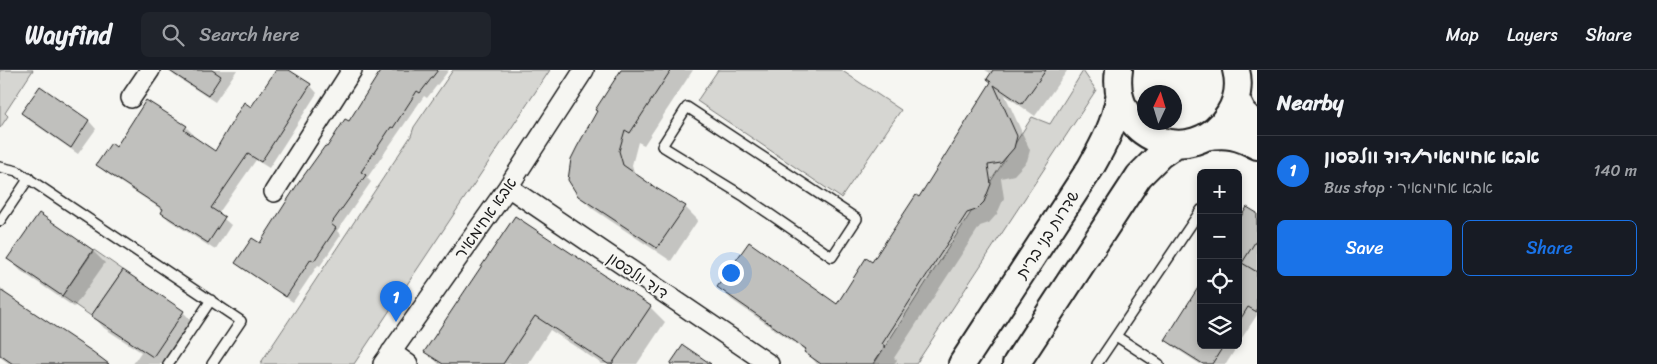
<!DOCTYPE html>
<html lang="en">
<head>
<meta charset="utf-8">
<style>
	body { margin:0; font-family:Sriracha,"Playpen Sans Hebrew",sans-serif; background:#20242c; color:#f1f3f6 }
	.controls { position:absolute; right:15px; bottom:15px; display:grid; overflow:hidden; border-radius:8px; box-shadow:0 2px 8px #0003 }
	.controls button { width:45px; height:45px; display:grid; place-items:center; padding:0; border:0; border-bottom:1px solid #363941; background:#171b24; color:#f1f3f6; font:25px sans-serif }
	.compass { position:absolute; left:1137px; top:15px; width:45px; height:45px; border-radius:50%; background:#171b24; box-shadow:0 2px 8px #0003; rotate:4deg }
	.you { position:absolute; left:730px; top:202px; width:18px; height:18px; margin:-12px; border:4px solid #fff; border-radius:50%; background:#1a73e8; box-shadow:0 0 0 8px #1a73e833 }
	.badge { display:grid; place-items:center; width:32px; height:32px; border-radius:50%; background:#1a73e8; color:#fff; font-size:16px; font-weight:700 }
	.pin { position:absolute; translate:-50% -41px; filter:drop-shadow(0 1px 2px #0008) }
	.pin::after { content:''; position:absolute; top:26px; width:18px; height:15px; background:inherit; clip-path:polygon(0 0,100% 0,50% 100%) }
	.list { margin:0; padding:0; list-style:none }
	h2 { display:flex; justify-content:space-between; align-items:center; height:65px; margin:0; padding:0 20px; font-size:21px }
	h2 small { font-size:16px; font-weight:400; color:#9ea1a6 }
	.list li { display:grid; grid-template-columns:32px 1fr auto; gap:15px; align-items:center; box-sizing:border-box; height:70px; padding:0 20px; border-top:1px solid #363941 }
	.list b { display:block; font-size:19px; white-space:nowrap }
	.list p { margin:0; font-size:16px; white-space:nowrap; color:#9ea1a6 }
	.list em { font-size:16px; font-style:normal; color:#9ea1a6 }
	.actions { display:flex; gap:10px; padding:15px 20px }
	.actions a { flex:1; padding:11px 0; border:1px solid #1a73e8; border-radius:8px; text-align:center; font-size:18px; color:#1a73e8 }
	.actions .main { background:#1a73e8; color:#fff }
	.icon { flex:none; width:28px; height:28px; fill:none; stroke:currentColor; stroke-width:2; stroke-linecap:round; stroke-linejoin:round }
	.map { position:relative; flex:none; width:1257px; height:294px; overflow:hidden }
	header { display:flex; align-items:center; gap:30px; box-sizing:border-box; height:70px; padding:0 25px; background:#171b24; border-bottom:1px solid #363941 }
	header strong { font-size:24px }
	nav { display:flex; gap:28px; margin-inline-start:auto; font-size:18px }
	.search { width:350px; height:45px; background:#20242c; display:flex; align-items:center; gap:12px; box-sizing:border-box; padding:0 18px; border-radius:8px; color:#9ea1a6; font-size:19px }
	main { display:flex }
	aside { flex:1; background:#171b24 }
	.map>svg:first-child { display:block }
	.green { fill:#d6d6d2; stroke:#797977 }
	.shadow { fill:#0003 }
	.building { fill:#c0c0bd; stroke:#1c1c1c }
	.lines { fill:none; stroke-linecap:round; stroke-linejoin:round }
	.lane-casing { stroke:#1c1c1c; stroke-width:12 }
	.street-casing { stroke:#1c1c1c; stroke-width:22 }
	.secondary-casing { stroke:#1c1c1c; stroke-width:30 }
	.lane { stroke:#f6f6f2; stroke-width:9 }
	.street { stroke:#f6f6f2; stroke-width:19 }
	.secondary { stroke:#f6f6f2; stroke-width:26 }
	.labels { text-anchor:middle; stroke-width:4; stroke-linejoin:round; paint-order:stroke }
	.street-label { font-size:16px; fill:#1c1c1c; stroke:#f6f6f2 }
</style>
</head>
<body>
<header>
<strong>Wayfind</strong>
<div class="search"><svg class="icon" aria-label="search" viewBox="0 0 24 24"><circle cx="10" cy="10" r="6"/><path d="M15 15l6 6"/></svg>Search here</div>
<nav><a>Map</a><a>Layers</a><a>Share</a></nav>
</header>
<main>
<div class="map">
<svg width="1257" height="294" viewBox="0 0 1257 294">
	<rect width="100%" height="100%" fill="#f6f6f2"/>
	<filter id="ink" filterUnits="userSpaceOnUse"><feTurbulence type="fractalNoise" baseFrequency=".02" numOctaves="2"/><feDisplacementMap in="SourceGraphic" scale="10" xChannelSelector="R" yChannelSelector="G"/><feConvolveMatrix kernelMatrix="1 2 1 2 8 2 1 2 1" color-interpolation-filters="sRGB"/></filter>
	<g filter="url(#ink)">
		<!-- green -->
		<path class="green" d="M0,0h33l-28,43 3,3 -8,12z
			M453,0h97l-196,294h-94l151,-228 3,-9z
			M718,0h123l60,40 -60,88 -144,-97z
			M1083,1l13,19 -180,274h-42l158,-247 18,7z
			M94,180l29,20 -32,46 -29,-20z"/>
		<!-- shadow -->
		<path class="shadow" d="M169,0h68l-22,32 -40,-26z
			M277,0h10l23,15 7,8 -48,75 -13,-8 -38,54 13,11 -16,25 -46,-30 -7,-7 2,-2 -59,-39 -7,-7 19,-16 69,-22 7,7 -2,3 24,16 36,-45z
			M382,0h67l-22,28 -3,-2 -57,82 4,4 -34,49 4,4 -21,31 -2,-1 -25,37 -50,-33 -6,-6 23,-18 67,-96 22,-27z
			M622,0h71l-49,75 -6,-3 -6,23 3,10 50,32 13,13 -27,41 -78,-52 -14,-13 -7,-36 15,-32z
			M985,0h80l2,1 -32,45 -30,-21 25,55 -3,11 -13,14 -13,3 3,20 -7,16 -8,9 -9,3 -86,132 3,2 -3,4h-77l-11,-13 -74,-51 -13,-13 118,18 35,-41 47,-65 73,-116v-9z
			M40,18l49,33 7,8 -18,25 -49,-34 -7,-7z
			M39,145l54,36 12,12 -31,44 -53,-36 -12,-12z
			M1257,145v100l-19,29v-120z
			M515,148l135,89 15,15 -28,42h-35l-52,-34 -22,34h-89l-13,-13z
			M123,202l60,40 12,12 -27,40h-35l8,-12 -37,-24 -11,-12z
			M0,217l5,5 -1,2 103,70h-97l-10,-7z
			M1166,270l35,5h37l-12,19h-26l-25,-16z"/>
		<!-- building -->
		<path class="building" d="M168,0h44l9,6 -13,20z
			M276,0h13l22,14 -50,78 -13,-8 -37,54 14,9 -17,26 -47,-30 2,-4 -67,-44 15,-22 5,4 30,-47 41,26 -3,4 31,21 29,-49 7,5z
			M381,0h57l-18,23 -3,-2 -24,37 -2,-1 -30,45 5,3 -35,49 5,4 -22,33 -3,-2 -25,38 -51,-34 17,-25 8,5 37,-58 28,-39 2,1 18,-28 4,2z
			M621,0h50l-41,63 -5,-3 -6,21 4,14 33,23 30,18 -29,42 -79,-52 -10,-16 3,-21 6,-12 20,-36 -2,-1z
			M993,0h53l-24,34 -28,-19 23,51 -3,12 -13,15 -13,2 3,19 -7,18 -8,8 -9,3 -85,131 3,2 -12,18h-52l-17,-12 2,-3 -89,-62 32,-45 88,62 29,-46 6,4 44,-67 3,2 72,-115 -4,-3z
			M40,16l49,34 -18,28 -50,-35z
			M1247,137l10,6v26l-15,24 15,9v40l-9,-5 -10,16v-102z
			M39,143l54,37 -31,46 -55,-37z
			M515,146l136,90 -39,58h-4l-73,-48 -32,48h-60l-19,-12z
			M123,200l61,41 -31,46 -62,-41z
			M1201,213v62h23l-12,19h-9l-38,-24z
			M0,220l93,62 16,12h-96l-13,-9z
			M683,275l28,19h-41z"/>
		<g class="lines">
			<defs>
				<path id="lane" d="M687,37l170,112 -25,38 -87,-60 -83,-51z
					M0,97l17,4 224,150 -29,43
					M0,151l29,-43
					M1116,266l43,28
					M168,294l43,-64
					M1097,294l104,-154"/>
				<path id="street" d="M131,28l19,-28
					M508,117l261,177
					M274,122l78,-122
					M391,282l17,12
					M383,294l125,-177 76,-117"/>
				<path id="secondary" d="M1119,0c-10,68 74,102 110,44 8,-13 11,-29 7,-44
					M1236,29l7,14 14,13
					M1205,67c21,-4 34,-1 52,9
					M962,294l129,-197c13,-23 24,-44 28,-69
					M1016,294l123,-188 21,-21 16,-11"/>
			</defs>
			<!-- lane casing -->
			<use href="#lane" class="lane-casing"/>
			<!-- street casing -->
			<use href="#street" class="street-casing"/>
			<!-- secondary casing -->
			<use href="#secondary" class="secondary-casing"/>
			<!-- lane -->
			<use href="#lane" class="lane"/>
			<!-- street -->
			<use href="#street" class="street"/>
			<!-- secondary -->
			<use href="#secondary" class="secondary"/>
		</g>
	</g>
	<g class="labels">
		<!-- street labels -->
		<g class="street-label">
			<text transform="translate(485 148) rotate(-55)" y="6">אבא אחימאיר</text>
			<text transform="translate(1047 164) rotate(-57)" y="6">שדרות בני ברית</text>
			<text transform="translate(638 205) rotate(34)" y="6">דוד וולפסון</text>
		</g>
	</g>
</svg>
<div class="controls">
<button>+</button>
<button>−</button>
<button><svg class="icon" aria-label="locate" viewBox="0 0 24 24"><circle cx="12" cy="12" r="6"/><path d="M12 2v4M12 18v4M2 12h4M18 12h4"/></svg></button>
<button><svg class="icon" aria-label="layers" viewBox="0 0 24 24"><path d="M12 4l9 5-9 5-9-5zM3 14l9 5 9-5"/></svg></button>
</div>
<svg class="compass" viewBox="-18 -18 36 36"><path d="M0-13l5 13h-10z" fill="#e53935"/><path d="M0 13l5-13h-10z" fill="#9ea1a6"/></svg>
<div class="you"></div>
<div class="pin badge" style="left:396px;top:252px">1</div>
</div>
<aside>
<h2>Nearby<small></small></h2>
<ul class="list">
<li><span class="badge">1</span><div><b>אבא אחימאיר/דוד וולפסון</b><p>Bus stop · אבא אחימאיר</p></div><em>140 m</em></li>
</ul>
<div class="actions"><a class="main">Save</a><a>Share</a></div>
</aside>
</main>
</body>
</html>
